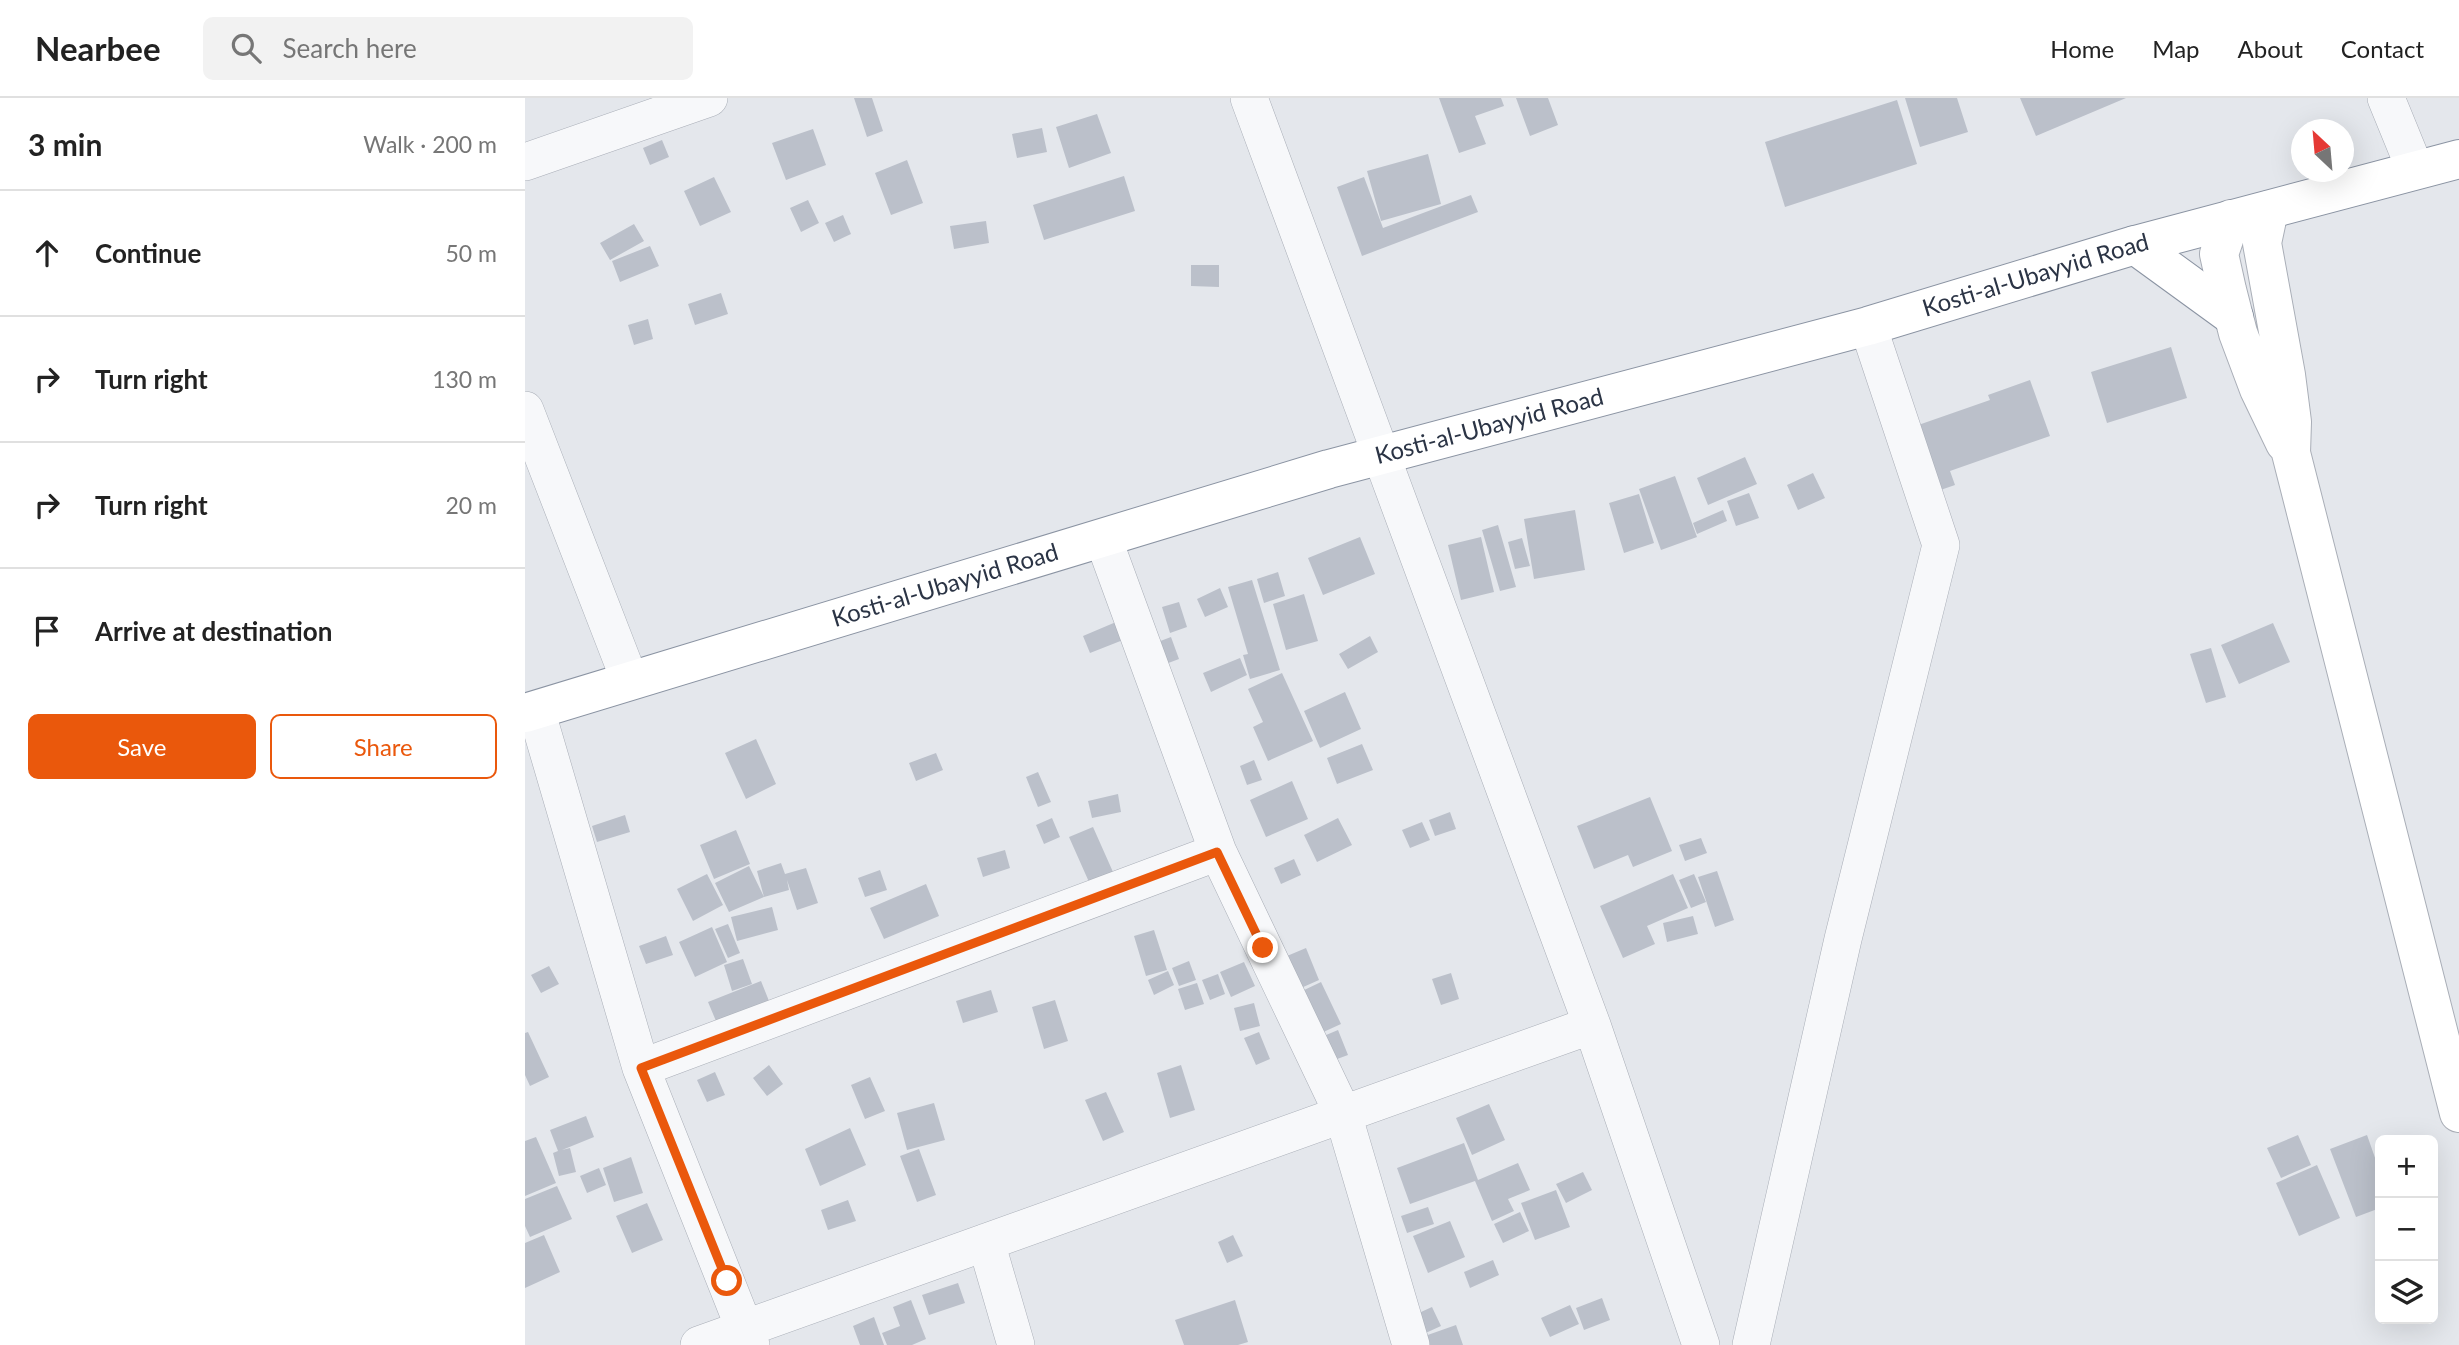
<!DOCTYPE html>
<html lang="en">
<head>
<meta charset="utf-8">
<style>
	body { margin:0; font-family:Lato,sans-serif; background:#f2f2f2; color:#222 }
	.controls { position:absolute; right:21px; bottom:21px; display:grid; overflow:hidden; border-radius:10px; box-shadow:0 7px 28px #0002 }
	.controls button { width:63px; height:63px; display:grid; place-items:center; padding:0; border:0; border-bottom:2px solid #e0e0e0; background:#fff; color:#222; font:35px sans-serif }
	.compass { position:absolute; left:1766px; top:21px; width:63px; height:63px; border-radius:50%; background:#fff; box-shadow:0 7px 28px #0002; rotate:334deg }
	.stop { position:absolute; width:21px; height:21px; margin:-16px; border:5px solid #ea580c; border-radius:50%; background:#fff }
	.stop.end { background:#ea580c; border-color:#fff; box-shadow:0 2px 7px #0008 }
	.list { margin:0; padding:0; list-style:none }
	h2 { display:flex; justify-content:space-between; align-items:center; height:91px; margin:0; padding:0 28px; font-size:30px }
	h2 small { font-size:23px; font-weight:400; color:#767676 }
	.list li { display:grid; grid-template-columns:46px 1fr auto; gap:21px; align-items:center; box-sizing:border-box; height:126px; padding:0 28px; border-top:2px solid #e0e0e0 }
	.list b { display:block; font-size:26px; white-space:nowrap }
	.list em { font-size:23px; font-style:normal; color:#767676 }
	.actions { display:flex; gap:14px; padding:21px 28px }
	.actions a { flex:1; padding:16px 0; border:2px solid #ea580c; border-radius:10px; text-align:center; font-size:24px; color:#ea580c }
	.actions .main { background:#ea580c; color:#fff }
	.icon { flex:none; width:38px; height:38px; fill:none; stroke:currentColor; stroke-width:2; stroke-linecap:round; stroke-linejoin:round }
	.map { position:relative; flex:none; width:1934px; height:1247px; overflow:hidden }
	header { display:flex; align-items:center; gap:42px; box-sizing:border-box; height:98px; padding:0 35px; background:#fff; border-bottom:2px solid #e0e0e0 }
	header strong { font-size:33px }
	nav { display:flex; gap:38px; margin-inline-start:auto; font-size:24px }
	.search { width:490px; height:63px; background:#f2f2f2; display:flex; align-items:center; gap:18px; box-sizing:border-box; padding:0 24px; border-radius:10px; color:#767676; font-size:26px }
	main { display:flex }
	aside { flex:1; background:#fff }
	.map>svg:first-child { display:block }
	.building { fill:#bbc0ca }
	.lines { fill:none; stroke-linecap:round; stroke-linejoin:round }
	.street-casing { stroke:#a9aeb7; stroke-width:38 }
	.secondary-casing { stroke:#a9aeb7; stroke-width:40 }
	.highway-casing { stroke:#8b94a3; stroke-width:40 }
	.street { stroke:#f7f8fa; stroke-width:37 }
	.secondary { stroke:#fff; stroke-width:38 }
	.highway { stroke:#fff; stroke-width:38 }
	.route { stroke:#ea580c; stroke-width:9 }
	.labels { text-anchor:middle; stroke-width:5; stroke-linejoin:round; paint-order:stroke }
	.street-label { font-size:24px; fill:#2b3445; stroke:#f4f6f9 }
</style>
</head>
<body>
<header>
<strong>Nearbee</strong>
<div class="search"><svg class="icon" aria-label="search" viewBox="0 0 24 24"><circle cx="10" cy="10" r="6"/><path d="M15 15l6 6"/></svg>Search here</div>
<nav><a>Home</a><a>Map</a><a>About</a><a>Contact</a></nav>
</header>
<main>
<aside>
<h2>3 min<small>Walk · 200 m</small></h2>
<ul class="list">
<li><svg class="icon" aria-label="ahead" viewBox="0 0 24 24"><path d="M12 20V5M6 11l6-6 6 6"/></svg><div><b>Continue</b></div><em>50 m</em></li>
<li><svg class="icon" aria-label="right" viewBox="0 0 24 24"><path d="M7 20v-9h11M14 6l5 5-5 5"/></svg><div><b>Turn right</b></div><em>130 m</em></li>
<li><svg class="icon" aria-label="right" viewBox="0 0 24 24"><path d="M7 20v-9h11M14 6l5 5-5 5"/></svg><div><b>Turn right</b></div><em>20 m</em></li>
<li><svg class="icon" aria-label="arrive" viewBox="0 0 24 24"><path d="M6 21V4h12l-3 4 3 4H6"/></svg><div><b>Arrive at destination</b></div></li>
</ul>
<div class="actions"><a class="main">Save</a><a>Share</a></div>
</aside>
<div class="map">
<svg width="1934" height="1247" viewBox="0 0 1934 1247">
	<rect width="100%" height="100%" fill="#e4e7ec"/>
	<!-- building -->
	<path class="building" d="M329,0h18l11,33 -16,6z
		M914,0h62l3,8 -29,10 11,28 -27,9z
		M991,0h32l10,27 -28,11z
		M1380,0h52l11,34 -48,15z
		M1495,0h106l-90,38z
		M1372,2l20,64 -132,43 -20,-65z
		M572,16l14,39 -42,15 -13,-41z
		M517,30l5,24 -30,6 -5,-24z
		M288,31l13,36 -40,15 -14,-37z
		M137,42l7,17 -19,8 -7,-17z
		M903,56l13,50 -60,17 -14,-50z
		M382,62l16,43 -32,12 -16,-42z
		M599,78l11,35 -91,29 -11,-35z
		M189,79l17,35 -31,14 -16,-35z
		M839,79l19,51 88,-33 7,17 -116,44 -25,-69z
		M283,102l11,23 -18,9 -11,-24z
		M318,117l8,19 -17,8 -9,-19z
		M461,123l3,22 -35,6 -4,-23z
		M109,126l10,17 -34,19 -10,-17z
		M125,148l9,20 -39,16 -8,-21z
		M666,167h28v22l-28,-1z
		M196,195l7,21 -33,11 -7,-21z
		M123,221l5,20 -19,6 -6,-20z
		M1646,249l16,51 -80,25 -16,-51z
		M1505,282l20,56 -100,35 5,14 -29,10 -22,-65 86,-30 -2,-5z
		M1220,359l12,27 -49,21 -11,-27z
		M1288,375l12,25 -27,12 -11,-25z
		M1150,378l22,61 -36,13 -22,-61z
		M1224,395l10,25 -23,8 -9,-25z
		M1114,396l15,49 -30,10 -15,-50z
		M1050,412l10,60 -51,9 -10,-60z
		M1198,412l4,11 -30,13 -4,-11z
		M973,427l18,62 -16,4 -18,-61z
		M835,439l15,37 -52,21 -15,-37z
		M956,439l13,55 -33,8 -13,-55z
		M997,440l8,28 -15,3 -7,-27z
		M753,474l7,24 -21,7 -7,-24z
		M727,482l28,90 -30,9 -7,-24 5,-1 -20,-67z
		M695,490l8,19 -23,10 -8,-18z
		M779,496l14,47 -32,9 -13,-46z
		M654,504l8,25 -17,6 -8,-26z
		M591,524l7,18 -33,13 -7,-17z
		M1748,525l17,39 -51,22 -18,-39z
		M845,538l8,16 -30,17 -9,-15z
		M646,539l8,22 -16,6 -8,-22z
		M1686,550l15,49 -20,6 -16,-49z
		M715,560l7,17 -36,17 -8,-19z
		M757,575l31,68 -45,20 -15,-34 10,-5 -15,-33z
		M820,594l16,37 -41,19 -16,-37z
		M231,641l20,45 -30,15 -21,-46z
		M837,646l11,26 -36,14 -10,-26z
		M411,655l7,17 -27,11 -7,-18z
		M729,662l8,20 -15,5 -7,-19z
		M513,674l13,30 -13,5 -12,-30z
		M767,683l16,38 -42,18 -16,-37z
		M593,696l3,18 -29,6 -4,-17z
		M1125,699l22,54 -39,16 -5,-12 -34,14 -17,-43z
		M925,714l6,17 -21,7 -6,-16z
		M100,717l5,17 -33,10 -5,-16z
		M527,720l8,19 -16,7 -8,-19z
		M813,720l14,27 -35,17 -13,-27z
		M897,724l8,18 -20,8 -8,-18z
		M568,729l20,45 -24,10 -20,-45z
		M211,732l14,34 -36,15 -14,-34z
		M1176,740l6,15 -22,8 -6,-16z
		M480,752l5,18 -27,9 -6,-19z
		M769,761l7,16 -20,9 -7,-16z
		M256,765l4,11 21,-6 12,35 -21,7 -10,-30 2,10 -25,7 -7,-26z
		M224,768l15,31 -35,15 -14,-29z
		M355,772l7,20 -22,7 -7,-19z
		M1192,773l17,49 -19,7 -17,-50z
		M182,776l16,31 -30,16 -16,-32z
		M1148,776l15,34 -41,18 8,18 -32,14 -23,-52z
		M1169,776l12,28 -15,6 -12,-28z
		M401,786l13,32 -55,23 -14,-31z
		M247,809l6,23 -41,11 -6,-24z
		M1168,818l5,18 -31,8 -4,-19z
		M203,826l12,29 -12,5 -13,-29z
		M187,829l15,35 -32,15 -16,-35z
		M629,832l13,40 -21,6 -12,-40z
		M141,838l7,19 -27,9 -7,-18z
		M781,850l13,32 -18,8 -14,-32z
		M218,861l9,25 -20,7 -8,-26z
		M664,863l7,19 -17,6 -7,-18z
		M719,864l11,24 -24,11 -11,-25z
		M24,868l10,18 -18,9 -10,-18z
		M643,873l6,14 -20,10 -6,-15z
		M926,875l8,26 -18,6 -9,-26z
		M693,876l7,20 -15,6 -8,-20z
		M236,883l8,20 -53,20 -8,-19z
		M796,884l20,42 -22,10 -19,-42z
		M672,885l7,21 -19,6 -7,-21z
		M466,892l7,22 -35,11 -7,-22z
		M530,902l13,41 -24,8 -12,-42z
		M729,905l6,23 -20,5 -6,-23z
		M813,932l10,25 -19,7 -10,-24z
		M3,934l21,45 -19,9 -5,-11v-42z
		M734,934l11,27 -14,6 -12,-27z
		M244,967l14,19 -16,12 -14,-18z
		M656,967l14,45 -25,8 -13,-45z
		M190,974l10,23 -18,7 -10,-22z
		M345,979l15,34 -20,8 -14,-34z
		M581,994l18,40 -21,9 -18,-41z
		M409,1005l11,37 -38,10 -10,-37z
		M964,1006l16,36 -33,15 -16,-37z
		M61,1018l8,21 -32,13 8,-2 6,24 -17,4 -6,-23 5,-2 -8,-21z
		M325,1030l16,37 -46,21 -15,-37z
		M1773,1037l13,30 -30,13 -14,-30z
		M1842,1037l13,37v36l-24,9 -26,-68z
		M11,1039l20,46 -31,13v-55z
		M939,1045l14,37 40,-17 12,27 -22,9 6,12 -22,10 -17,-40 -65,23 -13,-36z
		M394,1051l17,46 -19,7 -17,-46z
		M106,1059l12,36 -29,9 -11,-34z
		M1792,1067l23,53 -41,18 -23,-53z
		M74,1070l7,17 -19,8 -7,-17z
		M1058,1074l9,18 -26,13 -10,-19z
		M32,1088l15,33 -42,18 -5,-11v-27z
		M1031,1092l14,37 -35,13 -14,-37z
		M323,1102l8,21 -28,9 -7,-20z
		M122,1105l16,37 -31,13 -16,-37z
		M903,1109l6,17 -27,9 -6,-17z
		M995,1114l9,19 -26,12 -9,-19z
		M925,1123l15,36 -37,16 -15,-37z
		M19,1137l16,37 -35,16v-45z
		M708,1137l10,21 -16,7 -9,-21z
		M968,1162l6,15 -29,13 -6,-16z
		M433,1185l7,20 -36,12 -7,-20z
		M1077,1200l8,22 -26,10 -8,-22z
		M386,1202l15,39 -14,6h-25l-5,-12 18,-7 -7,-19z
		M710,1202l13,42 -10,3h-54l-9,-25z
		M1045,1207l9,19 -29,13 -9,-19z
		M907,1209l9,19 -22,10 -9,-19z
		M349,1219l10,28h-24l-7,-19z
		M931,1227l7,20h-38l-3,-8z"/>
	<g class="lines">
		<defs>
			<path id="street" d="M724,0l343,927 109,320
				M1861,0l29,71
				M0,64l184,-64
				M0,312l105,271
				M578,440l115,314 125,262 68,231
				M11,612l105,358 110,277
				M116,970l577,-216
				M461,1144l30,103
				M174,1247l893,-320
				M1226,1247l92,-406 98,-394 -73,-219"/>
			<path id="secondary" d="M1744,112l-7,33 24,132 6,47 -1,31 168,660
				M1706,121l-12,35 8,36 11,43 21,56 26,54"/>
			<g id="highway">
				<path d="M1610,147l99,72"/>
				<path id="s1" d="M0,615l804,-244 539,-143 267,-81 324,-86"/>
			</g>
		</defs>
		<!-- street casing -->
		<use href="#street" class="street-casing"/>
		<!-- secondary casing -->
		<use href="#secondary" class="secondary-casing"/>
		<!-- highway casing -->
		<use href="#highway" class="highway-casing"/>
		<!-- street -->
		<use href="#street" class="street"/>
		<!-- secondary -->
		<use href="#secondary" class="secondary"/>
		<!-- highway -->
		<use href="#highway" class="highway"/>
	</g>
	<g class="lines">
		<!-- route -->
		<path class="route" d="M202,1183l-86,-213 576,-216 46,96"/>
	</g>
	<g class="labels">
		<!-- street labels -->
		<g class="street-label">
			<text dy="8" stroke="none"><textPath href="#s1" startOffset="1573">Kosti-al-Ubayyid Road</textPath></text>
			<text dy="8" stroke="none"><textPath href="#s1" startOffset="1006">Kosti-al-Ubayyid Road</textPath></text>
			<text dy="8" stroke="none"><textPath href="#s1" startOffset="439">Kosti-al-Ubayyid Road</textPath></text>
		</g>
	</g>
</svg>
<div class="controls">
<button>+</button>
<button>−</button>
<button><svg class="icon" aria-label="layers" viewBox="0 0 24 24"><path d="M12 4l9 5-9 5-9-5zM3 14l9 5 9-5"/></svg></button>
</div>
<svg class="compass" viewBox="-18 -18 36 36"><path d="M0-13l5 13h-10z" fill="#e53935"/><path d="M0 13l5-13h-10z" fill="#767676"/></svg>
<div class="stop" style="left:202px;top:1183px"></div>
<div class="stop end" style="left:738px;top:850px"></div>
</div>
</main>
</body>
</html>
